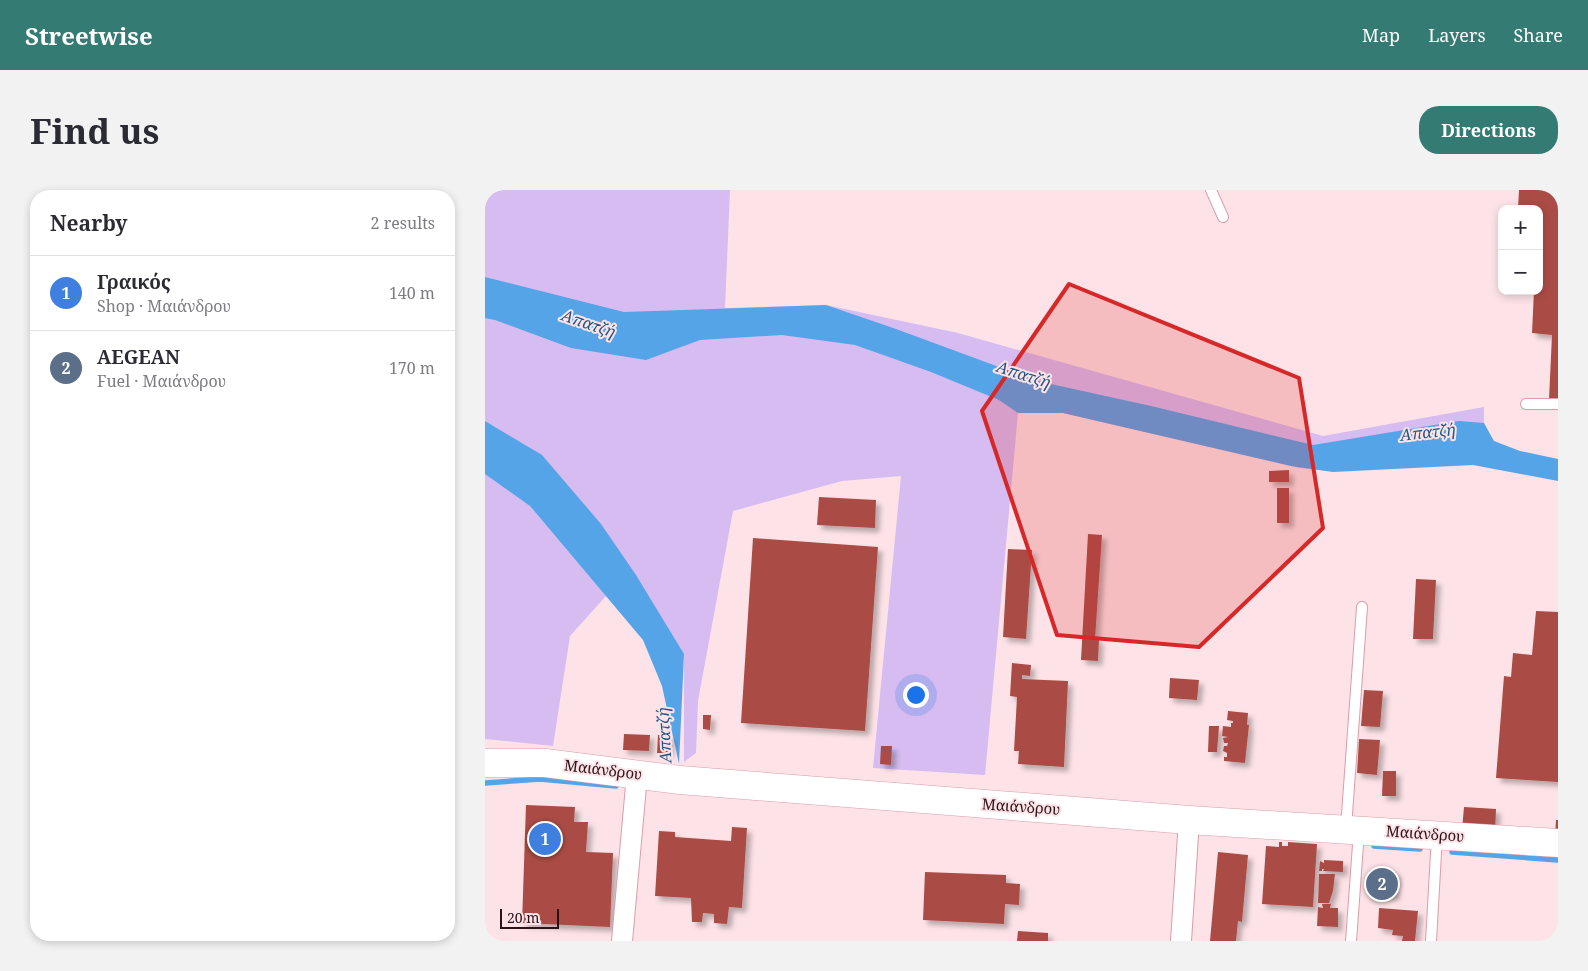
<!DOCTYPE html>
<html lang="en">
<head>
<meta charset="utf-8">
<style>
	body { margin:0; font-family:"Noto Serif",serif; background:#f2f2f3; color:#2b2b33 }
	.controls { position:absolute; right:15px; top:15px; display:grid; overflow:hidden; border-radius:10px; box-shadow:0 2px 8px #0003 }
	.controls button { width:45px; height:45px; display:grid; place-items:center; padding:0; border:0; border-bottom:1px solid #e1e1e2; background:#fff; color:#2b2b33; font:25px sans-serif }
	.scale { position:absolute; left:15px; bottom:12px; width:59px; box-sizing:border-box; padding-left:5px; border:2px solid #291318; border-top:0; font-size:14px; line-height:18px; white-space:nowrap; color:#291318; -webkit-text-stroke:4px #fde3e7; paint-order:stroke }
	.you { position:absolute; left:430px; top:504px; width:18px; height:18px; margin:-12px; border:4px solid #fff; border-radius:50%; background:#1a73e8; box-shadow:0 0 0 8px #1a73e833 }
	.badge { display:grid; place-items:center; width:32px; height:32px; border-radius:50%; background:#347b74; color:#fff; font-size:16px; font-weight:700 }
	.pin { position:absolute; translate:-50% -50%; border:2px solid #fff; box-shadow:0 1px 5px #0006 }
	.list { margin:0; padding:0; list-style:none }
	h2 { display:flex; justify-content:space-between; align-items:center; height:65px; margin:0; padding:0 20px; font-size:21px }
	h2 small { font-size:16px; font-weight:400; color:#7c7c81 }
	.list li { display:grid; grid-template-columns:32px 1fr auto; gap:15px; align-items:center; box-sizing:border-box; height:75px; padding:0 20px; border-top:1px solid #e1e1e2 }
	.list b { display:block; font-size:19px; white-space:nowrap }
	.list p { margin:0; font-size:16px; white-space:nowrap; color:#7c7c81 }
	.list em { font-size:16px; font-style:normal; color:#7c7c81 }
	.map { position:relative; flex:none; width:1073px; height:751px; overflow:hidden; border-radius:20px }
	header { display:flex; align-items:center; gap:30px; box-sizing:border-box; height:70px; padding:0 25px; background:#347b74; color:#fff }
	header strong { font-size:24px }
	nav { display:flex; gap:28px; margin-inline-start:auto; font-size:18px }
	.intro { display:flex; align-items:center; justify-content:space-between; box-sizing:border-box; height:120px; padding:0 30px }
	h1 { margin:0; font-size:35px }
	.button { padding:12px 22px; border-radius:20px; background:#347b74; color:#fff; font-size:18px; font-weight:700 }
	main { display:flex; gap:30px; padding:0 30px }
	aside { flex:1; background:#fff; border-radius:20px; box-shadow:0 2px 8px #0003 }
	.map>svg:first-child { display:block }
	.green { fill:#d6bcf1 }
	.water { fill:#55a4e8 }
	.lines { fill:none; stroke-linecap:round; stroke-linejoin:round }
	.stream { stroke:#55a4e8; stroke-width:5.5 }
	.building { fill:#ab4c44; filter:url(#shadow) }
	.lane-casing { stroke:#da9da9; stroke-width:12 }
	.street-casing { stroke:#da9da9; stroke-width:22 }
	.secondary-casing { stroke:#da9da9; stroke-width:29 }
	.lane { stroke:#fff; stroke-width:10 }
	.street { stroke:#fff; stroke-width:20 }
	.secondary { stroke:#fff; stroke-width:28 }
	.marked { fill:#d62828; fill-opacity:0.2; stroke:#d62828; stroke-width:4; stroke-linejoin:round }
	.labels { text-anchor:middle; stroke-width:4; stroke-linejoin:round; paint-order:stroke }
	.street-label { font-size:15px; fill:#291318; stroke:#fde3e7 }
	.water-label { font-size:16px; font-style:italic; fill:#205885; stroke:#fde3e7 }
</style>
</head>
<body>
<header>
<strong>Streetwise</strong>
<nav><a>Map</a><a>Layers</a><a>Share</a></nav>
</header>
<div class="intro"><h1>Find us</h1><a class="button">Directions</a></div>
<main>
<aside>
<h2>Nearby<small>2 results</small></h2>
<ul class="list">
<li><span class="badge" style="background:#3f7fe0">1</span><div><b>Γραικός</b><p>Shop · Μαιάνδρου</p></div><em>140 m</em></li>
<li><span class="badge" style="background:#5c6f8a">2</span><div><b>AEGEAN</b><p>Fuel · Μαιάνδρου</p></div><em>170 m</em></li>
</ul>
</aside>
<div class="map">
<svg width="1073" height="751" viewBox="0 0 1073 751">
	<defs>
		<filter id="shadow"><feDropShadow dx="4.5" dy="4.5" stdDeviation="2.5" flood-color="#0004"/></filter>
	</defs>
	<rect width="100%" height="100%" fill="#fde3e7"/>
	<!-- green -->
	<path class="green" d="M0,0h245l-5,118 101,-3 132,28 365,103 161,-29v34l-155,30 -30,-3 -236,-55h-45l-33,362 -112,-7 28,-292 -59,5 -109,30 -35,190 -2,52 -12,9v-108l-199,-215z
		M0,270l45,46 76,90 -36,40 -17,110 -68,-7z"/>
	<!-- water -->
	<path class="water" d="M0,87l139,35 202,-7 70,24 141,52 114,25 162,39 146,-24 25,2 10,18 26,10 38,8v22l-85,-16 -140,7 -42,-6 -228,-53h-45l-19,-13 -68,-28 -76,-27 -73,-10 -82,5 -54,20 -75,-12 -76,-28 -10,-2z
		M0,231l57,34 59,69 35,51 48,79 -5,110 -17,-78 -19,-46 -113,-134 -45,-32z"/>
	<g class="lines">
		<!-- stream -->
		<path class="stream" d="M0,593l55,-4 76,7
			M889,656l46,3
			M967,662l106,8"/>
	</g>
	<!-- building -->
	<path class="building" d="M1034,0h39v211l-9,-1 3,-65 -20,-2 2,-42h5v-82h-21z
		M804,280v12h-20v-11z
		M792,298h12v35h-12z
		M334,307l57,3 -1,28 -58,-3z
		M603,344l14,1 -7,104h4l-1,22 -17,-1z
		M268,348l125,9 -13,184 -124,-8z
		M523,359l24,1 -6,89 -23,-2z
		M931,389l20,1 -3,59h-20z
		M1051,421l22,1v170l-62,-4 8,-102 7,1 2,-24 19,2z
		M527,473l19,2 -1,11 -8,-1v4l46,2 -4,86 -46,-3 1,-13h-5l3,-54 -7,-1z
		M685,488l29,2 -2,20 -28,-2z
		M879,500l19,1 -3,36 -19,-1z
		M743,521l20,2 -1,12h2l-4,38 -21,-2v-4h3v-4l-4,-2 1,-5h3l1,-3h-4l-1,-5 5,-1 -6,-1 1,-10 8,1v-4h2v-2l-6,-1z
		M218,525h8l-1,15 -7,-1z
		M724,536h10l-2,26h-9z
		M139,544l26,1 -1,16 -26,-1z
		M173,545h12l-1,18h-12z
		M874,549l21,1 -3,35 -20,-2z
		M396,556h11l-1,19 -11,-1z
		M898,581h13v25h-14z
		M41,615l49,2 -1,15h14l-2,30 27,1 -3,74 -88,-4z
		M979,617l32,2 -1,23 -33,-2z
		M1071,630h2v16l-3,-1z
		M247,637l15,1 -5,80 -13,-1 -2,17 -13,-1v-9l-11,-1 -1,9h-10l-1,-24 -36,-2 4,-65 16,1v5l56,4z
		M794,652h3v4h6v-4l29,2 -4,63 -51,-3 4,-58 13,1z
		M733,662l30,3 -6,67 -4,-1 -2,20h-26z
		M839,670l19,1v11l-20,-1 1,-2h-2v2h-3l1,-10 4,2z
		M884,681l27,1 -1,24 -27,-1z
		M440,682l81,3v8l14,1 -1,21 -14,-1 -1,20 -81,-4z
		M834,684h16l-2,17 -4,12h-11z
		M837,714h9l-1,4h8v19l-21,-1 1,-19 5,1z
		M894,718l39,3 -3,30h-13l1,-5 -11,-1 1,-5 -15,-2z
		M533,741l30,2v8h-31z"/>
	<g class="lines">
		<defs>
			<path id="lane" d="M726,0l12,27
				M1041,214h32
				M861,638l16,-221
				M866,751l8,-110
				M946,751l6,-105"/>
			<path id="street" d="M137,751l15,-166
				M696,751l8,-121"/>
			<path id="secondary" d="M0,573h60l135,17 509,40 369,23"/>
		</defs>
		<!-- lane casing -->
		<use href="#lane" class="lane-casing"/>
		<!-- street casing -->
		<use href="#street" class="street-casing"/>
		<!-- secondary casing -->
		<use href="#secondary" class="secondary-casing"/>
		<!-- lane -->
		<use href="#lane" class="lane"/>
		<!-- street -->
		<use href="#street" class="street"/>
		<!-- secondary -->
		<use href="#secondary" class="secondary"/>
	</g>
	<!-- marked area -->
	<path class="marked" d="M584,94l230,94 24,150 -124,119 -142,-12 -75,-224z"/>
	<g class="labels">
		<!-- street labels -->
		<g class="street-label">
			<text transform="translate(118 580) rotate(7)" y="5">Μαιάνδρου</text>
			<text transform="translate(536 617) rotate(4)" y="5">Μαιάνδρου</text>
			<text transform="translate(940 644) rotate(4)" y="5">Μαιάνδρου</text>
		</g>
		<!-- water labels -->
		<g class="water-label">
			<text transform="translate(103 133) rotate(19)" y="6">Απατζή</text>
			<text transform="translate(538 184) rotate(18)" y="6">Απατζή</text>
			<text transform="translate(942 242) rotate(-6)" y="6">Απατζή</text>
			<text transform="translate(179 546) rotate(-93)" y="6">Απατζή</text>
		</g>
	</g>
</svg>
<div class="controls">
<button>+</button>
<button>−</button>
</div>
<div class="scale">20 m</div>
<div class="you"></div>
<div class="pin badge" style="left:60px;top:649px;background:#3f7fe0">1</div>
<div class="pin badge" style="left:897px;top:694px;background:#5c6f8a">2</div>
</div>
</main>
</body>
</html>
